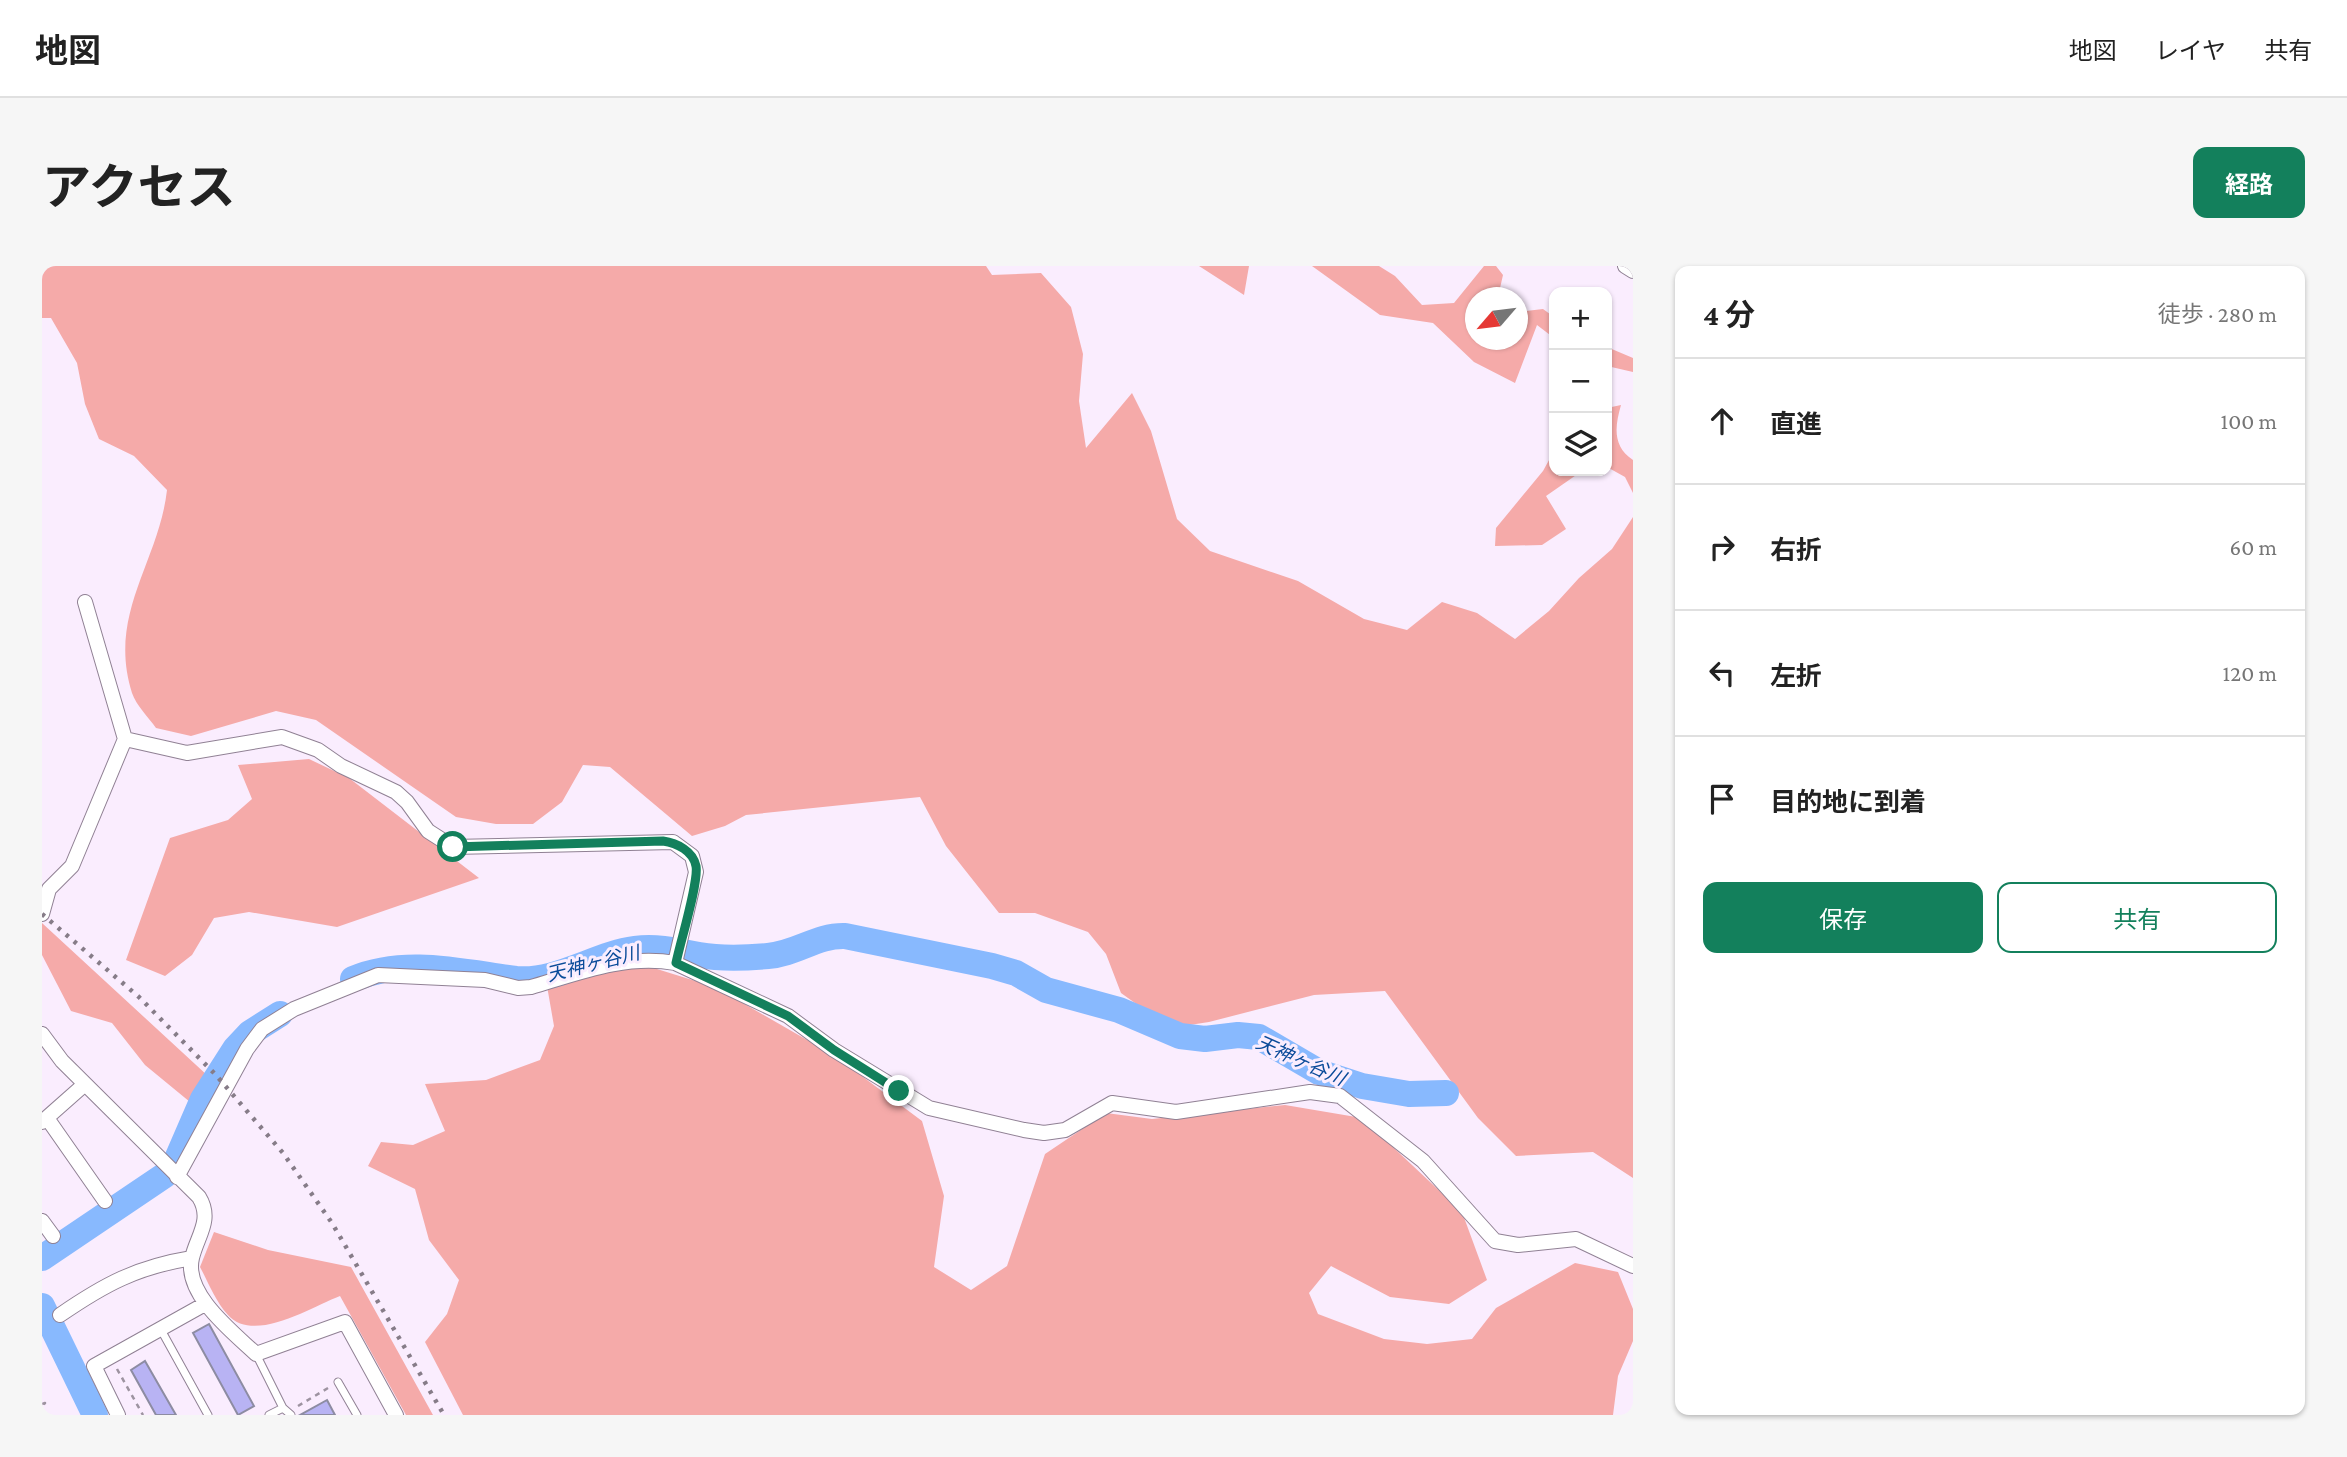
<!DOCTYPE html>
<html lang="ja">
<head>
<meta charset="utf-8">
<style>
	body { margin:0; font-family:"Crimson Pro","Noto Sans JP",serif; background:#f6f6f6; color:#222 }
	.controls { position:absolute; right:21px; top:21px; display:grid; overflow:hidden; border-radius:14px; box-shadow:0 2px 5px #0004 }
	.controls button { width:63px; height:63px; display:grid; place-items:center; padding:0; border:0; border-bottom:2px solid #e0e0e0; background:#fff; color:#222; font:35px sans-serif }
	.compass { position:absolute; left:1423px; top:21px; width:63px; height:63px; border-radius:50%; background:#fff; box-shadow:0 2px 5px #0004; rotate:242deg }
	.stop { position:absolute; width:21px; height:21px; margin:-16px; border:5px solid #13805c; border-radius:50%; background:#fff }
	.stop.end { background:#13805c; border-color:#fff; box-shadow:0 2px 7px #0008 }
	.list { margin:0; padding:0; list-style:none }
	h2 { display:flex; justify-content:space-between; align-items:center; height:91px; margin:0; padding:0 28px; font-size:30px }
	h2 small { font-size:23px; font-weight:400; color:#767676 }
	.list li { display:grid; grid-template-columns:46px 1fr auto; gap:21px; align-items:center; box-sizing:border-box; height:126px; padding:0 28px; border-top:2px solid #e0e0e0 }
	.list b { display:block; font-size:26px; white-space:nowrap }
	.list em { font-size:23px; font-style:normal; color:#767676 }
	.actions { display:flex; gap:14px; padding:21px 28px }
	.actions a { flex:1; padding:16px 0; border:2px solid #13805c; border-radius:14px; text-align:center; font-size:24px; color:#13805c }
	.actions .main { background:#13805c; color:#fff }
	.icon { flex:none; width:38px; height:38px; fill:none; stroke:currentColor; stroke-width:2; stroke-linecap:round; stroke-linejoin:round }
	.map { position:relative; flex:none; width:1591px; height:1149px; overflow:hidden; border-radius:14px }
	header { display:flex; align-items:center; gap:42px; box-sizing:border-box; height:98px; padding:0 35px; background:#fff; border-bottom:2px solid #e0e0e0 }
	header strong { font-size:33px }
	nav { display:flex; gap:38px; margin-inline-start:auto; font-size:24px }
	.intro { display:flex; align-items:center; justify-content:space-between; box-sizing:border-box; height:168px; padding:0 42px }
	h1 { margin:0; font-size:49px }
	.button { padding:18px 32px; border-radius:14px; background:#13805c; color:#fff; font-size:24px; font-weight:700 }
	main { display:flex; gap:42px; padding:0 42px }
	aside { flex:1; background:#fff; border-radius:14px; box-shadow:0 2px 5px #0004 }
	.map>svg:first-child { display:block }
	.green { fill:#f5aaa9 }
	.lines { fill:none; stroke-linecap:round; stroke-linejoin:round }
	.river { stroke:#88b9fe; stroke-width:26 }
	.building { fill:#b8b3f3; stroke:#8d8ca2; stroke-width:2 }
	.service-casing { stroke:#908194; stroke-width:9 }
	.minor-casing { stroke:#908194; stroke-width:16 }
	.path { stroke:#9d93a0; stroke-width:2.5; stroke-dasharray:5 5; stroke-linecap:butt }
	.service { stroke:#fff; stroke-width:7 }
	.minor { stroke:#fff; stroke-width:14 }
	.rail { stroke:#867c88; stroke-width:4.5; stroke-dasharray:3.5 7; stroke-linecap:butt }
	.route { stroke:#13805c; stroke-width:9 }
	.labels { text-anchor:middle; stroke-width:6; stroke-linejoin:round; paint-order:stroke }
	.water-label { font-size:19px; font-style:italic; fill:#0a4b9a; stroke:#faedfe }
</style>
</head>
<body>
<header>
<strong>地図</strong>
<nav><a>地図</a><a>レイヤ</a><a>共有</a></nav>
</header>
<div class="intro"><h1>アクセス</h1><a class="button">経路</a></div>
<main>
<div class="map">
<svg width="1591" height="1149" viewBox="0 0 1591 1149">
	<rect width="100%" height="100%" fill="#faedfe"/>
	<!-- green -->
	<path class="green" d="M0,0h944l6,9 49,-2 30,34 12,47 -4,47 7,47 46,-55 19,38 26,88 33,32 88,30 66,38 43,11 35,-28 35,11 38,26 34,-28 30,-33 33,-29 21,-32v661l-40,-26 -77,4 -38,-38 -93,-127 -71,4 -105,27 -39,6 -49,-35 -15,-39 -18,-22 -53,-19h-36l-53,-67 -26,-49 -174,18 -21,11 -33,10 -82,-69 -27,-2 -21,37 -29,22h-37l-40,-7 -140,-97 -40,-9 -85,25 -35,-8c-7,-10 -20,-23 -24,-35 -25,-79 27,-131 35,-203l-33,-34 -35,-17 -14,-35 -8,-41 -26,-45h-9z
		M1157,0h50l-5,29z
		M1270,0h67l16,10 27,29 32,-2 30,-37h12l7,9 -5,22 -22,1v42h42v-28l25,-3 11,8v21l-17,-13 -22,58 -41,-21 -41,-39 -53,-8z
		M1565,81l26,11v14l-26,-6z
		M1579,139c-6,21 -9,41 12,55v33l-8,-16 -18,-10v-59z
		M1512,185v20h28l-36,25 20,33 -24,16 -47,1 1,-18 47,-57z
		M267,493l40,19 130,100 -142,49 -88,-15 -35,6 -22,37 -27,21 -39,-16 44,-122 58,-18 24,-21 -14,-34z
		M0,657l166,153 -18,26 -45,-37 -33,-42 -41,-12 -29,-56z
		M602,699l71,22 120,69 87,65 22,75 -10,71 37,23 36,-24 38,-112 61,-41 46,6 133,-14 77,13 100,94 25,68 -38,24 -59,-7 -59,-31 -22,27 9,21 66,25 43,5 45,-5 24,-31 79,-45 43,9 15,37v32l-15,35 -5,39h-1150l-38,-73 22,-28 12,-34 -30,-40 -14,-51 -47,-23 13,-24 32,3 32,-14 -20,-47 61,-4 54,-20 14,-34 -7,-40z
		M172,966l54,18 83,17 82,148h-27l-66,-119c-29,11 -86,48 -112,19 -12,-13 -20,-33 -28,-48z"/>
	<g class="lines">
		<!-- river -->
		<path class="river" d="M311,713c52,-22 109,-7 163,0 40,4 80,-25 119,-30 22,-3 43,2 64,6 22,4 47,3 69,1 28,-2 49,-21 77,-20l147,30 24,7 30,17 73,20 61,26 25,3 33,-4 21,2 60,35 43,14 47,8 37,-1
			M0,992l123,-83 12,-16 26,-60 32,-50 15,-16 30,-19
			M0,1040l53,109"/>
	</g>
	<!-- building -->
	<path class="building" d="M167,1058l45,82 -16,9 -45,-82z
		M103,1095l31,54h-20l-25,-45z
		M285,1134l8,15h-35z"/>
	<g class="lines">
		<defs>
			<path id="service" d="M118,1062l48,87
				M214,1088l27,54 8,7
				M296,1116l19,33
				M227,1149l14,-7"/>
			<path id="minor" d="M1583,0l8,5
				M83,473l62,14 95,-16 36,13 23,16 55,26 11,10 21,29 25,16 220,-5 19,14 4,16 -21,91
				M0,648l7,-25 23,-23 53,-127 -40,-137
				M0,768l20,27 137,136c14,23 -2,39 -7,61 -9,36 42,75 64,96l89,-32 51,93
				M5,852l58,83
				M0,856l43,-38
				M135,911l70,-128 15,-20 32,-20 84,-34 107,5 33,8 13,-1c47,-14 95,-33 144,-24l113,53 46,34 95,58 95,22 20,3 21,-3 47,-27 64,9 134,-20 30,4 83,65 72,80 23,4 58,-6 57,27
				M0,955l11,15
				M18,1049c45,-31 77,-48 132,-57
				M76,1149l-24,-49 111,-62"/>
		</defs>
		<!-- service casing -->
		<use href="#service" class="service-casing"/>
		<!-- minor casing -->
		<use href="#minor" class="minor-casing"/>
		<!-- path -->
		<path class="path" d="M75,1103l26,46
			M0,1138l3,-1 -3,3
			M256,1140l30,-18"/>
		<!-- service -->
		<use href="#service" class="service"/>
		<!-- minor -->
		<use href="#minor" class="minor"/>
		<!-- rail -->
		<path class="rail" d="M0,648l97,83 76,77 68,79 49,70 112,192"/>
	</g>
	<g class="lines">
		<!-- route -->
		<path class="route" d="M411,581l210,-6c14,2 30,10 33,25 3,16 -16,77 -20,97l112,53 46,34 65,41"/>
	</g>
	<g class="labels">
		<!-- water labels -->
		<g class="water-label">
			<text transform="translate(551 697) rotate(-14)" y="7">天神ヶ谷川</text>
			<text transform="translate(1259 794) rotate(24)" y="7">天神ヶ谷川</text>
		</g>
	</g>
</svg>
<div class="controls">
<button>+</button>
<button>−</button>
<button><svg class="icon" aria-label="layers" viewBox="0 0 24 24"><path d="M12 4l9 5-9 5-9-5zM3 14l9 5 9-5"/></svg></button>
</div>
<svg class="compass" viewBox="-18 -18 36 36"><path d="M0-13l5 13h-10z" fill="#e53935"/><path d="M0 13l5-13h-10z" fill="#767676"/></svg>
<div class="stop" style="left:411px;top:581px"></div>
<div class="stop end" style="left:857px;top:825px"></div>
</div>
<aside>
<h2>4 分<small>徒歩 · 280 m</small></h2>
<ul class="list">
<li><svg class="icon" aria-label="ahead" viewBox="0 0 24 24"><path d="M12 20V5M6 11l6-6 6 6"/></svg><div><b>直進</b></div><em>100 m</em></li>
<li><svg class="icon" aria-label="right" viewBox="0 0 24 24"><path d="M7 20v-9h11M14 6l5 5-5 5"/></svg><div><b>右折</b></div><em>60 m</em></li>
<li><svg class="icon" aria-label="left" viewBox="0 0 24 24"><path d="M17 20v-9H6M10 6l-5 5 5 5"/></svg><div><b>左折</b></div><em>120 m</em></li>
<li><svg class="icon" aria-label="arrive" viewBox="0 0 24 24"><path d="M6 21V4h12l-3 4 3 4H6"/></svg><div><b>目的地に到着</b></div></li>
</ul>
<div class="actions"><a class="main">保存</a><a>共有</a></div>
</aside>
</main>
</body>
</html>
